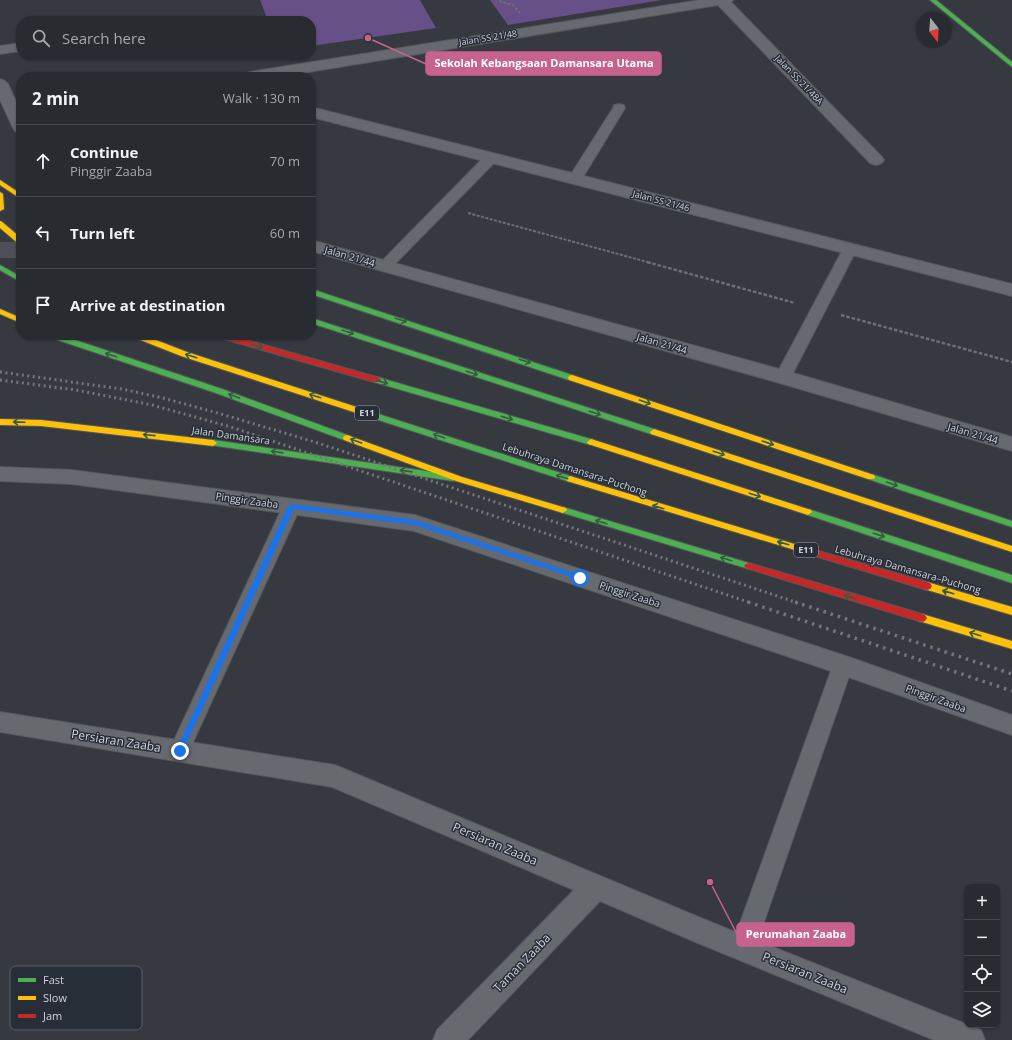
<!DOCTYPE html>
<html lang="en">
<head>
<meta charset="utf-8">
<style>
	body { margin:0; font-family:"Open Sans",sans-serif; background:#34373b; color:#f1f3f6 }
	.controls { position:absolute; right:12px; bottom:12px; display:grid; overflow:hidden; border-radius:8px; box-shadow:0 1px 3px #0004 }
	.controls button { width:36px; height:36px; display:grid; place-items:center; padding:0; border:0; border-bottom:1px solid #44474b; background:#282b2f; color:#f1f3f6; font:20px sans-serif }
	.compass { position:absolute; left:916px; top:12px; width:36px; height:36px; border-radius:50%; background:#282b2f; box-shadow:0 1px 3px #0004; rotate:163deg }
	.stop { position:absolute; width:12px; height:12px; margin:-9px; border:3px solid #1a73e8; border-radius:50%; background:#fff }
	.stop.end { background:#1a73e8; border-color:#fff; box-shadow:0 1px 4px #0008 }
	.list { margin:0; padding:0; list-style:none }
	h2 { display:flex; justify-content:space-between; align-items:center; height:52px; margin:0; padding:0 16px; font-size:17px }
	h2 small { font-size:13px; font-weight:400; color:#a5a7aa }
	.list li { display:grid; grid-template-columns:26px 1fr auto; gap:12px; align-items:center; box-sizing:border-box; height:72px; padding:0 16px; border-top:1px solid #44474b }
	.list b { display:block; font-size:15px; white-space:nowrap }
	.list p { margin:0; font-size:13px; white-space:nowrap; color:#a5a7aa }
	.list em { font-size:13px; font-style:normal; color:#a5a7aa }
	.icon { flex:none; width:22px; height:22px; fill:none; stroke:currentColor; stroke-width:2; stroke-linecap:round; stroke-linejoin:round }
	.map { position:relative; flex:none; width:1012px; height:1040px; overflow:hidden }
	.search { position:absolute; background:#282b2f; box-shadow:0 1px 3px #0004; left:16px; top:16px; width:300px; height:44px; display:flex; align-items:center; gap:10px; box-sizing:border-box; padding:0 14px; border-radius:16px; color:#a5a7aa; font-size:15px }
	.panel { position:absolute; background:#282b2f; box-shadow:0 1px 3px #0004; left:16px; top:72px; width:300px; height:268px; border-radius:16px }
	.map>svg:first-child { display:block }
	.green { fill:#674f87 }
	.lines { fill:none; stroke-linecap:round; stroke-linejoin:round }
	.highway-tunnel { stroke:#4d5056; stroke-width:16; stroke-dasharray:16 8; stroke-linecap:butt }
	.lane-casing { stroke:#54575c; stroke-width:2 }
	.street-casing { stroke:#54575c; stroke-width:2 }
	.fast-casing { stroke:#54575c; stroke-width:2 }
	.slow-casing { stroke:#54575c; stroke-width:2 }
	.jam-casing { stroke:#54575c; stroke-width:2 }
	.path-far1 { stroke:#6d6f73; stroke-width:2; stroke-dasharray:3 1.5; stroke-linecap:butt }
	.path { stroke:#6d6f73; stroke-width:2.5; stroke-dasharray:3.5 2; stroke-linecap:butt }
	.lane { fill:#666a6f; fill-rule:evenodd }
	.street { fill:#666a6f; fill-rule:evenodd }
	.fast { fill:#4caf50; fill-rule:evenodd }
	.slow { fill:#ffc107; fill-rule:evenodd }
	.jam { fill:#c62828; fill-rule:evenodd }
	.rail-far1 { stroke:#74767a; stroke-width:3; stroke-dasharray:2 3.5; stroke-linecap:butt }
	.rail { stroke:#74767a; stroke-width:3.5; stroke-dasharray:2.5 5; stroke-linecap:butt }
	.slow-bridge-casing { stroke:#54575c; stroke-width:8; stroke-linecap:butt }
	.slow-bridge { stroke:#ffc107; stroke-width:6 }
	.oneway { stroke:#355b40 }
	.route { fill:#1a73e8 }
	.labels { text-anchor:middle; stroke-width:3; stroke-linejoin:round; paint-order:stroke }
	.far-street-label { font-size:9px; fill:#ced2d9; stroke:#282e38 }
	.shield { fill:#282e38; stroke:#9ca1a9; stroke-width:1 }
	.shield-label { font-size:9px; font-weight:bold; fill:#ced2d9 }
	.street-label { font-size:10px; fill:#ced2d9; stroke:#282e38 }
	.near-street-label { font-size:12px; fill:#ced2d9; stroke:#282e38 }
	.key { fill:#282e38; stroke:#5a5f68; stroke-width:1 }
	.key-label { font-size:11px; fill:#ced2d9 }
	.leader { fill:none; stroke:#c7628d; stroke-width:1.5 }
	.callout-dot { fill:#c7628d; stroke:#282e38; stroke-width:1.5 }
	.callout { fill:#c7628d; stroke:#c7628d; stroke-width:1.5 }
	.callout-label { font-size:11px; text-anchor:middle; font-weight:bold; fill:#fff }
</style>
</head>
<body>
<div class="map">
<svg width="1012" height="1040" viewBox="0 0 1012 1040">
	<rect width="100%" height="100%" fill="#36393f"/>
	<!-- green -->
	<path class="green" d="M260,0h160l16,28 -125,18v-25h-43z
		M490,0h172l-154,25z"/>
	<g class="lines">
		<!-- highway-tunnel -->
		<path class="highway-tunnel" d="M0,250h21"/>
		<defs>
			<path id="lane" d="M21,43v8l-21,3v-8z
				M619,104l5,1 1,3 -43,71 -2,3 -5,1 -5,-1 -2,-3 45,-71 1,-3z
				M491,154l5,1 2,3 -2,3 -106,108 -5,1 -5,-1 -2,-3 2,-3 106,-108z
				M850,245l5,1 2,3 -66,128 -2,4 -6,1 -6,-1 -2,-4 68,-128 2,-3z
				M292,500l6,2 3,4 -112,245 -3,6 -7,3 -7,-3 -3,-6 114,-245 3,-4z
				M843,657l7,2 3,6 -98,283 -4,8 -8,3 -8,-3 -4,-8 102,-283 3,-6z"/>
			<path id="street" d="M700,0h33l-2,2 151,155 2,3 -2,3 -6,2 -6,-2 -152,-158 -440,72h-36l3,-3 5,-2z
				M0,79l5,2 3,3 13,28v21l-6,-2 -2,-3 -13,-28z
				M311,107l701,177v12l-701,-179z
				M311,240l479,132 222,65v14l-236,-69 -465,-131z
				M0,467l72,3 343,45 437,143 160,57v20l-178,-63 -420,-141 -342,-47 -72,-3z
				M0,712l335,53 378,158 268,107 4,10h-51l-241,-99 -93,-40 -132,139h-35l4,-10 137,-140 -242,-103 -332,-55z"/>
			<path id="fast" d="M930,0h6l76,62v5z
				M0,265l21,12v5l-21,-12z
				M311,289l264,87 1,2 -1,2h-6l-258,-86z
				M311,318l346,112 1,2 -4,3 -3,-1 -340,-111z
				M48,335h12l162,54 128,47 1,2 -1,2h-6l-128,-47 -167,-56z
				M377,377l217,63 1,2 -4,3 -217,-63 -1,-2z
				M369,411l204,66 1,2 -4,3 -3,-1 -201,-65 -1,-2 1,-2z
				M213,440l240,35 4,3 -4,3 -243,-36 -1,-2 1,-2z
				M871,474l141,47v6l-144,-48 -1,-2 1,-2z
				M563,507l189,57 2,2 -2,2 -3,1 -189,-57 -1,-2z
				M808,509l204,66v8l-207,-69 -1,-2z"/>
			<path id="slow" d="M0,180l21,14v5l-21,-14z
				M0,192l3,2 1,15 -4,2z
				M0,309l21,9v5l-21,-9z
				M132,335h11l44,17 185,60 1,2 -1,2h-6l-185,-60 -48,-19z
				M572,375l302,100 1,2 -1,2h-6l-299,-99 -1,-2 1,-2z
				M0,419l41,1 172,20 4,3 -4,3 -172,-20 -41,-1z
				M654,429l358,117v6l-361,-118 -1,-2z
				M347,435l115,42 104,31 1,2 -4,3 -107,-32 -112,-41 -1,-2 1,-2z
				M591,439l220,71 1,2 -4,3 -3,-1 -217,-70 -1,-2z
				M570,476l241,73 2,2 -2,2 -3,1 -241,-73 -1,-2z
				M927,582l85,25v8l-88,-26 -2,-3 2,-3z
				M922,614l90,27v8l-93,-28 -2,-3 2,-3z"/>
			<path id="jam" d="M216,335h13l151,43 1,2 -1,2h-6l-157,-45z
				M808,548l119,34 3,1 2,3 -2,3 -3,1 -122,-37 -2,-2 2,-2z
				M749,563l173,51 3,1 2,3 -2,3 -3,1 -176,-54 -2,-2 2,-2z"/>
		</defs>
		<!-- lane casing -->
		<use href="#lane" class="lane-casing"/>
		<!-- street casing -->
		<use href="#street" class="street-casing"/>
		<!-- fast casing -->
		<use href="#fast" class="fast-casing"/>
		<!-- slow casing -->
		<use href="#slow" class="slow-casing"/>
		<!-- jam casing -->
		<use href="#jam" class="jam-casing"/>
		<!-- path-far1 -->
		<path class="path-far1" d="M500,0l1,2 12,3 7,8
			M468,213l183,50"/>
		<!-- path -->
		<path class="path" d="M647,262l148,41
			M841,315l171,47"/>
		<!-- lane -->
		<use href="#lane" class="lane"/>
		<!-- street -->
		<use href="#street" class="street"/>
		<!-- fast -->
		<use href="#fast" class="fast"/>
		<!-- slow -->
		<use href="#slow" class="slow"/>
		<!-- jam -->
		<use href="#jam" class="jam"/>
		<!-- rail-far1 -->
		<path class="rail-far1" d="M0,372l122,17 41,9 58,16 97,29 480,160
			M0,380l76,10 76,15 79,22 520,176"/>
		<!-- rail -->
		<path class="rail" d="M748,602l264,89
			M795,602l217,72"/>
		<defs>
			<path id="slow-bridge" d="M0,224l21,18"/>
		</defs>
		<!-- slow-bridge casing -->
		<use href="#slow-bridge" class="slow-bridge-casing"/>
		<!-- slow-bridge -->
		<use href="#slow-bridge" class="slow-bridge"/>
	</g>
	<!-- one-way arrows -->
	<defs><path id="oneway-shaft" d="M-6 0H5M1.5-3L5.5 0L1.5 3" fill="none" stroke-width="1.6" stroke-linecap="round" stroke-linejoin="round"/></defs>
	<g class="oneway">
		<use href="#oneway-shaft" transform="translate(401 320) rotate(18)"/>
		<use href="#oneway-shaft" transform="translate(348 332) rotate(18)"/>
		<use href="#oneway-shaft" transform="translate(257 346) rotate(16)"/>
		<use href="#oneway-shaft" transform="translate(111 355) rotate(-162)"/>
		<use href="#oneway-shaft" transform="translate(191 356) rotate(-162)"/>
		<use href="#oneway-shaft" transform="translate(525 361) rotate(18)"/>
		<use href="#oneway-shaft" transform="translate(472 373) rotate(18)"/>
		<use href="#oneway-shaft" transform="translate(382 382) rotate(16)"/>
		<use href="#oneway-shaft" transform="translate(234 396) rotate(-160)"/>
		<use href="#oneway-shaft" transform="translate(315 396) rotate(-162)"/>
		<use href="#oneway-shaft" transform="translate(645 402) rotate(19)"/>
		<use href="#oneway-shaft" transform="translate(595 413) rotate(18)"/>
		<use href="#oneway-shaft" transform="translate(507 418) rotate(16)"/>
		<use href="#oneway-shaft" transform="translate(19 422) rotate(-178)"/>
		<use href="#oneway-shaft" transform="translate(149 435) rotate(-174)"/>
		<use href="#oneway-shaft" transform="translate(439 436) rotate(-162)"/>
		<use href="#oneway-shaft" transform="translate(356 441) rotate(-160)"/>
		<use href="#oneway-shaft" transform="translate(768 443) rotate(19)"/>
		<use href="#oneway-shaft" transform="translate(277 452) rotate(-172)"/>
		<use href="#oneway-shaft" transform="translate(719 453) rotate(18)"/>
		<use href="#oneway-shaft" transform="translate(406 471) rotate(-172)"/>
		<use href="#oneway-shaft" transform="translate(562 477) rotate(-162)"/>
		<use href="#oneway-shaft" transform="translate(892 484) rotate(19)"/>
		<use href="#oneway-shaft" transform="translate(755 495) rotate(18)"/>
		<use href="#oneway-shaft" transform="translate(658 507) rotate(-164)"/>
		<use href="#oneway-shaft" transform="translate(601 522) rotate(-163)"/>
		<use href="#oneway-shaft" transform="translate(879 535) rotate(18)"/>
		<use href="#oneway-shaft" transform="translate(783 543) rotate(-164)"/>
		<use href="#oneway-shaft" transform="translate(726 559) rotate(-163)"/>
		<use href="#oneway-shaft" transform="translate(948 592) rotate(-164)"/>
		<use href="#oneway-shaft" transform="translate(850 597) rotate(-163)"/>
		<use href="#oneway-shaft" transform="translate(975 634) rotate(-163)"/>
	</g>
	<!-- route -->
	<path class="route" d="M292,504l123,16 168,56 1,2 -1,1h-5l-163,-54 -121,-16 -111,242 -3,3 -3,-1 -1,-2 112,-245z"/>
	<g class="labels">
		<!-- far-street labels -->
		<g class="far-street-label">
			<text transform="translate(488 38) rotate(-9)" y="3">Jalan SS 21/48</text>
			<text transform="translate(799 80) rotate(46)" y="3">Jalan SS 21/48A</text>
			<text transform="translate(661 201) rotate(15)" y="3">Jalan SS 21/46</text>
		</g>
		<!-- shield labels -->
		<g class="shield">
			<rect x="355" y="406" width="24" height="14" rx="3"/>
			<rect x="794" y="543" width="24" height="14" rx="3"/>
		</g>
		<g class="shield-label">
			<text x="367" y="416">E11</text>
			<text x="806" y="553">E11</text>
		</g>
		<!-- street labels -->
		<g class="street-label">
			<text transform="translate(350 256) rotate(16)" y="4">Jalan 21/44</text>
			<text transform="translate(662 343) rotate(16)" y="4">Jalan 21/44</text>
			<text transform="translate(973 433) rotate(16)" y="4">Jalan 21/44</text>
			<text transform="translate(231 435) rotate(8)" y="4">Jalan Damansara</text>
			<text transform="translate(575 469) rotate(18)" y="4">Lebuhraya Damansara–Puchong</text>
			<text transform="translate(247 500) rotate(8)" y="4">Pinggir Zaaba</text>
			<text transform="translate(908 569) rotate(16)" y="4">Lebuhraya Damansara–Puchong</text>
			<text transform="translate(630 594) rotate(18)" y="4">Pinggir Zaaba</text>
			<text transform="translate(936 698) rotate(20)" y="4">Pinggir Zaaba</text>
		</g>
		<!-- near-street labels -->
		<g class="near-street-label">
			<text transform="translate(116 741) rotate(9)" y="4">Persiaran Zaaba</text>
			<text transform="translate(495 844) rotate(23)" y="4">Persiaran Zaaba</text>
			<text transform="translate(522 963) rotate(-46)" y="4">Taman Zaaba</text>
			<text transform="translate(805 973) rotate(22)" y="4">Persiaran Zaaba</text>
		</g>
	</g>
	<!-- legend -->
	<rect x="10" y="966" width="132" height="64" rx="6" class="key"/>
	<rect x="18" y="978" width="18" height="4" fill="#4caf50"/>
	<rect x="18" y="996" width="18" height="4" fill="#ffc107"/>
	<rect x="18" y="1014" width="18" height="4" fill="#c62828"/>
	<g class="key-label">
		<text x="43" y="984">Fast</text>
		<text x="43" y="1002">Slow</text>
		<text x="43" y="1020">Jam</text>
	</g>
	<!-- callouts -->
	<path class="leader" d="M368 38L426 64M710 882L737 934"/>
	<g class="callout-dot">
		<circle cx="368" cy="38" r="4"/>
		<circle cx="710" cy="882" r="4"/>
	</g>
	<g class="callout">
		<rect x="426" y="52" width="235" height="23" rx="4"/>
		<rect x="737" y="923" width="117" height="23" rx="4"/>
	</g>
	<g class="callout-label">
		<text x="544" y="67">Sekolah Kebangsaan Damansara Utama</text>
		<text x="796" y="938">Perumahan Zaaba</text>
	</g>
</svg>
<div class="controls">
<button>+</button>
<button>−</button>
<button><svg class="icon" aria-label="locate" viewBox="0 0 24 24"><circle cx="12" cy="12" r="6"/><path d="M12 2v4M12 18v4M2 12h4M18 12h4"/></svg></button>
<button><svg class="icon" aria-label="layers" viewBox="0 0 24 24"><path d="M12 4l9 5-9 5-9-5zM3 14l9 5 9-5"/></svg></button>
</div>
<svg class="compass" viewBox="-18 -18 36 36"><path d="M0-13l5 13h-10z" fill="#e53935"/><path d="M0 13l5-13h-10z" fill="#a5a7aa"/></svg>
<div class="stop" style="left:580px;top:578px"></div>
<div class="stop end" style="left:180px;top:751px"></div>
<div class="search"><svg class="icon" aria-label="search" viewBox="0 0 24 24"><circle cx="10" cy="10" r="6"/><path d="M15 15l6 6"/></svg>Search here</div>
<section class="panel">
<h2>2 min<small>Walk · 130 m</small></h2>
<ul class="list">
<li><svg class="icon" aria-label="ahead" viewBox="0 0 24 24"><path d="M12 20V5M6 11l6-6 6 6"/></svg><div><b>Continue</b><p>Pinggir Zaaba</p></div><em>70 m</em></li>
<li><svg class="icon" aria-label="left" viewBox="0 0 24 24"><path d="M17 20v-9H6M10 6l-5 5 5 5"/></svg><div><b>Turn left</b></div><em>60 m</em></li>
<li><svg class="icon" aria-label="arrive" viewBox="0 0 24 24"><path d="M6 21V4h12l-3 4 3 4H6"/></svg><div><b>Arrive at destination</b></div></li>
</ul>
</section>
</div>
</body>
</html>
